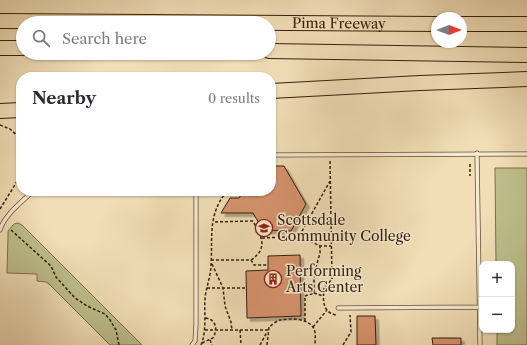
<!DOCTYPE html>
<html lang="en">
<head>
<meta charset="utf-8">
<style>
	body { margin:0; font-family:"Libre Caslon Text",serif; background:#f7f7f7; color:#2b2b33 }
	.controls { position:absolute; right:12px; bottom:12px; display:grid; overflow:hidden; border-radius:8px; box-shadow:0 1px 3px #0004 }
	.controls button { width:36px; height:36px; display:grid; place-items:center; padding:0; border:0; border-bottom:1px solid #e1e1e2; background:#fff; color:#2b2b33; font:20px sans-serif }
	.compass { position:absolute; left:431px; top:12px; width:36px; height:36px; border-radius:50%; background:#fff; box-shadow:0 1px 3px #0004; rotate:90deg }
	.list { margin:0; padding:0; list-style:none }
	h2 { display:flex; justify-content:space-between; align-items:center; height:52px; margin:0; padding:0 16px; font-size:17px }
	h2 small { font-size:13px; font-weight:400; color:#7c7c81 }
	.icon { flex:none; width:22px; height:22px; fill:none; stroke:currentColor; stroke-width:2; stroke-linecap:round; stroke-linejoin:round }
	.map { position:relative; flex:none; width:527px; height:345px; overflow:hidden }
	.search { position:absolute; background:#fff; box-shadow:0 1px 3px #0004; left:16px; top:16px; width:260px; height:44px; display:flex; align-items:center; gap:10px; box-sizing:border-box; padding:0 14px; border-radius:22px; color:#7c7c81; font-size:15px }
	.panel { position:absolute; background:#fff; box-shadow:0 1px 3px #0004; left:16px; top:72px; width:260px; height:124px; border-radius:16px }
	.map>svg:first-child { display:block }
	.green { fill:#bdc08c; stroke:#796f4c }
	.building { fill:#d7946e; stroke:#351e0c; filter:url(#shadow) }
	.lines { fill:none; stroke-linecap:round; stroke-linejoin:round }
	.lane-casing { stroke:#644e37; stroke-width:5 }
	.highway-casing { stroke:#351e0c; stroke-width:16 }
	.path { stroke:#351e0c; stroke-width:1.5; stroke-dasharray:3 2; stroke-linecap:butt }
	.lane { stroke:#f6ead0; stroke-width:3.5 }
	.highway { stroke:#f1deb7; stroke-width:14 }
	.labels { text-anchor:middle; stroke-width:3; stroke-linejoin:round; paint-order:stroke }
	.street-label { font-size:14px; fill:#351e0c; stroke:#f6ead0 }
	.poi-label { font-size:14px; fill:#351e0c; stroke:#f6ead0; text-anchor:start }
</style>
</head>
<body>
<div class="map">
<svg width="527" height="345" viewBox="0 0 527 345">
	<defs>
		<filter id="shadow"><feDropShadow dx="3.5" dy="3.5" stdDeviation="0" flood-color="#0004"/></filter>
	</defs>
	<rect width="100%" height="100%" fill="#f1deb7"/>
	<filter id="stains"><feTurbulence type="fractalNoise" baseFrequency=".005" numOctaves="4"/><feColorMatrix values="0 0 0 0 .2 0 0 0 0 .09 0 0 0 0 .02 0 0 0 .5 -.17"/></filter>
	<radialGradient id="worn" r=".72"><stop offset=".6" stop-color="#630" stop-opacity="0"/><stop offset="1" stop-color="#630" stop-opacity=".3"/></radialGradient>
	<!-- green -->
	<path class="green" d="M495,168h32v177h-30v-15h15v-66h-16z
		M18,223l4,2 120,120h-32l-60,-60 -4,-3 -9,-1v-7l-30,-1 1,-37v-5l6,-7z"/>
	<!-- building -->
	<path class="building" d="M271,166h13l22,38 -15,27 -28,-1 -10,-17h-32l9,-15h9l5,-7h27z
		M300,255l1,61 -54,2 -1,-47 22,-1v-14z
		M357,316h18l1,29h-19z
		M432,338h29v7h-28z"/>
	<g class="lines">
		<defs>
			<path id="lane" d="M477,153l3,192
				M271,155l256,-1
				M0,230c5,-16 21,-27 33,-39
				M338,308l141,-1
				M192,345l3,-4 1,-16v-134"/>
			<g id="highway">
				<path id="s1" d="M0,21l437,3"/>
				<path d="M461,24h66"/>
				<path d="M0,48h23"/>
				<path d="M269,51l258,4"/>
				<path d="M271,91l149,-8 107,-4"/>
				<path d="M0,111l21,-1"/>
			</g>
		</defs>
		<!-- lane casing -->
		<use href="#lane" class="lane-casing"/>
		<!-- highway casing -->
		<use href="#highway" class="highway-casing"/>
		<!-- path -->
		<path class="path" d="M0,125l10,4 11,10
			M330,161l2,118 -4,5 -4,4c-1,12 -2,24 12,27
			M470,164v12
			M0,209l21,-34
			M11,230l40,36 5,11 19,21 12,8 18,8 5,6 6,10 3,15
			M262,238l25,-1 2,3h19l12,6h11
			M297,240l33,-59
			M211,260h40c18,-12 10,-24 2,-39l-40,1
			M251,260l3,5h14
			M212,264l11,24 2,18 6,16 1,8
			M207,288h40
			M314,293l9,3
			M305,321v-25l9,-3v-19l6,-21v-7
			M313,327l14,-17
			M205,330h63
			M240,330l1,15
			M210,340l2,5
			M202,343l11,-5c5,-9 3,-19 -8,-20
			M201,345c6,-15 3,-31 4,-46 1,-12 6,-23 6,-34 2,-27 -4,-50 16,-74
			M260,345l7,-13
			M267,345l2,-18c3,-2 7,-6 11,-7 10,-2 29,-2 34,9 2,4 1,12 1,16
			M343,345l8,-13 -1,-17"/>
		<!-- lane -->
		<use href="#lane" class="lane"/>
		<!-- highway -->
		<use href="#highway" class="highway"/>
	</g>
	<!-- icons -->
	<defs>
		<symbol id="university-ring" viewBox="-11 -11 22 22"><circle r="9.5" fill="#f6ead0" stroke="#8f2418" stroke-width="1.5"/><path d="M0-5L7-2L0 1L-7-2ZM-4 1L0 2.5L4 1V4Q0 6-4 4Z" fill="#8f2418"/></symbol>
		<symbol id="building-ring" viewBox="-11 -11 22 22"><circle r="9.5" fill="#f6ead0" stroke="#8f2418" stroke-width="1.5"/><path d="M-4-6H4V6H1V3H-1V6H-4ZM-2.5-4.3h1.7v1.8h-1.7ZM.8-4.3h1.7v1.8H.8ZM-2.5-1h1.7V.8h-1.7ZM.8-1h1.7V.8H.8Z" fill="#8f2418"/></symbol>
	</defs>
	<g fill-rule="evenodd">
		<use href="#university-ring" x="254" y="218" width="20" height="20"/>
		<use href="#building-ring" x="263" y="269" width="20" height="20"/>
	</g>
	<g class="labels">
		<!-- street labels -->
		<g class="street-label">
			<text dy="5" stroke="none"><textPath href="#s1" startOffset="339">Pima Freeway</textPath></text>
		</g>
		<!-- poi labels -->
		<g class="poi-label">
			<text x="277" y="225">Scottsdale<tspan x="277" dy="16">Community College</tspan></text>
			<text x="286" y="276">Performing<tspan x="286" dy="16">Arts Center</tspan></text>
		</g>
	</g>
	<rect width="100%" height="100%" filter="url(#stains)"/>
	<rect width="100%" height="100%" fill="url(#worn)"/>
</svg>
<div class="controls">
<button>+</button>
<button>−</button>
</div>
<svg class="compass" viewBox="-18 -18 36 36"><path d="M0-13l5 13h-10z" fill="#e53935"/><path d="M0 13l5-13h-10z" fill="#7c7c81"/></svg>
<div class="search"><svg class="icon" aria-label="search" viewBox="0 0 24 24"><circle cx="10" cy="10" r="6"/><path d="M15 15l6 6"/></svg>Search here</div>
<section class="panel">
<h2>Nearby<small>0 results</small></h2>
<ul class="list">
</ul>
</section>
</div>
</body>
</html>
